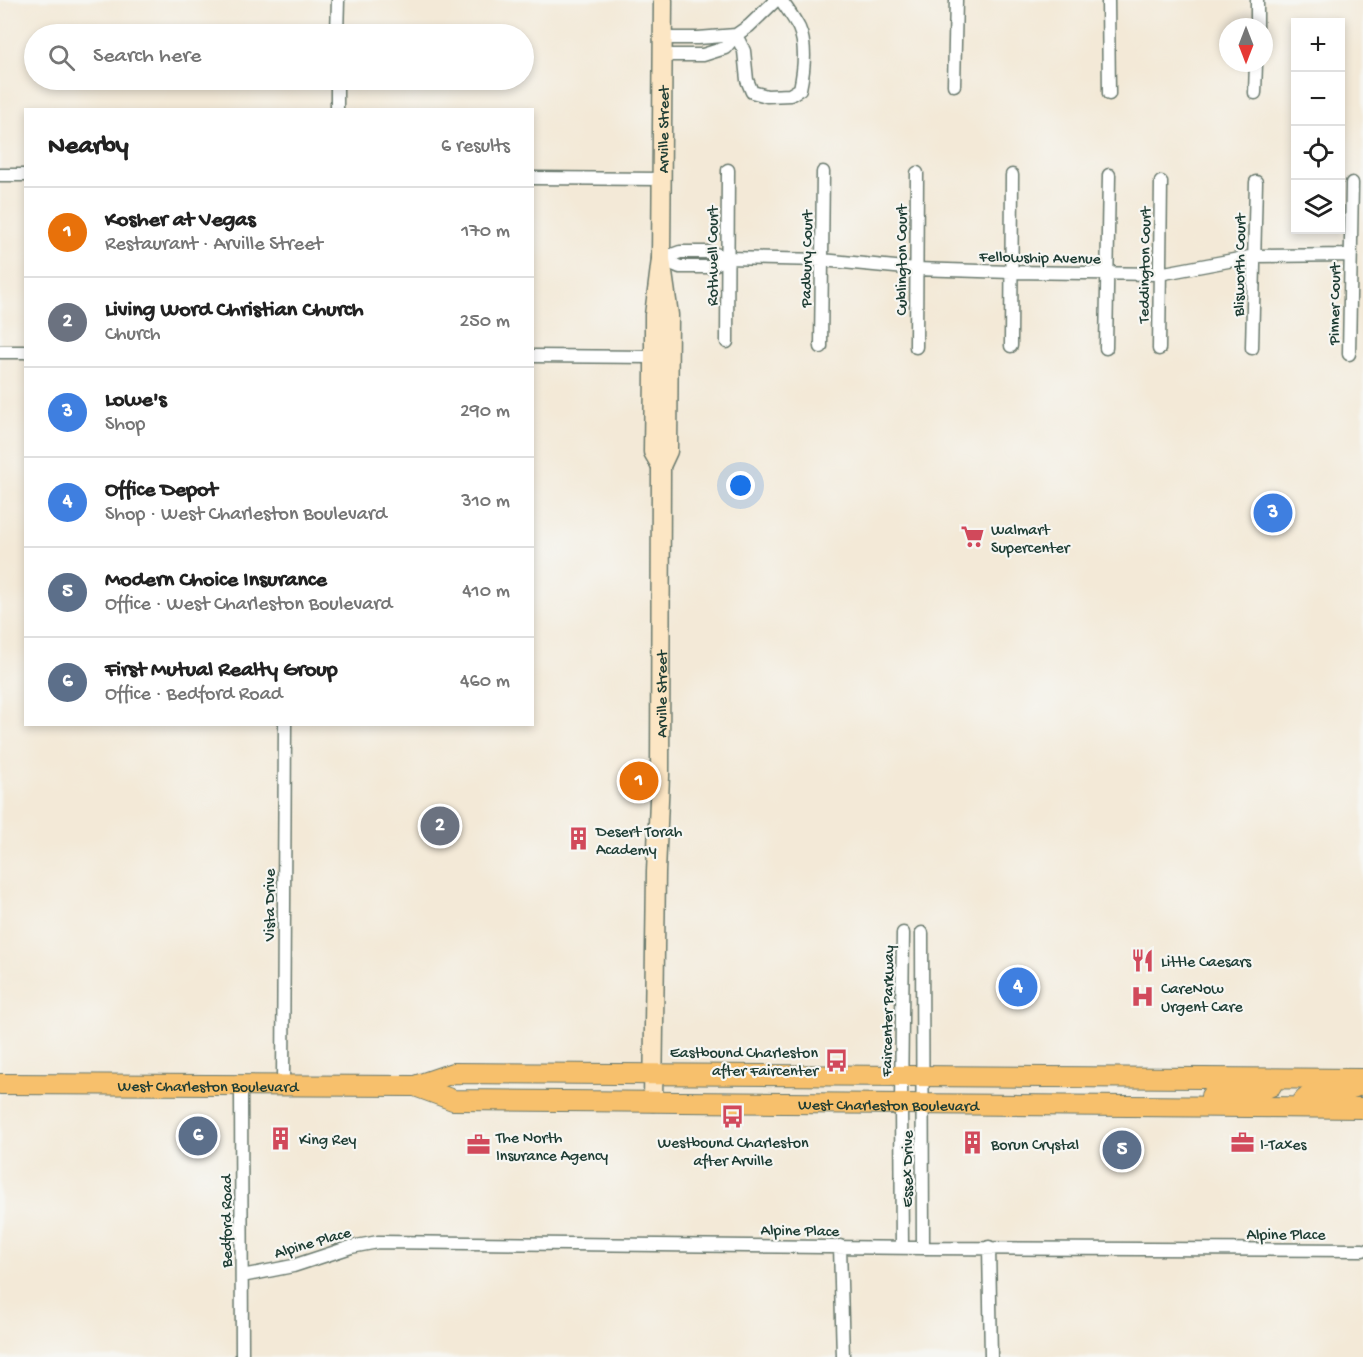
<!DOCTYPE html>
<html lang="en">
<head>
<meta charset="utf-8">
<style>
	body { margin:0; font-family:"Gochi Hand",sans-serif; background:#f6f6f6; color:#222 }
	.controls { position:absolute; right:18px; top:18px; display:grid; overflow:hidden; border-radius:0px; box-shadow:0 3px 9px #0003 }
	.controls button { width:54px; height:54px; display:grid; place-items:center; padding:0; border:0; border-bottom:2px solid #e0e0e0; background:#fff; color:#222; font:30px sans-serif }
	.compass { position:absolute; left:1219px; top:18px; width:54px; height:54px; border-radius:50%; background:#fff; box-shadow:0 3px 9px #0003; rotate:180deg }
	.you { position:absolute; left:741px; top:486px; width:21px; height:21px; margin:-15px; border:4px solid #fff; border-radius:50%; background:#1a73e8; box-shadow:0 0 0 9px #1a73e833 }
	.badge { display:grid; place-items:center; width:39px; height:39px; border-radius:50%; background:#b45309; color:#fff; font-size:20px; font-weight:700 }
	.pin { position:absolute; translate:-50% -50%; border:3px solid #fff; box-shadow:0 2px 6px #0006 }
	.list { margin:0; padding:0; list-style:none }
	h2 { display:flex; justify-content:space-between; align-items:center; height:78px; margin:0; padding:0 24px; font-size:26px }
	h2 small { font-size:20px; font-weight:400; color:#767676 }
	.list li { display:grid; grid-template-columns:39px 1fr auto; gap:18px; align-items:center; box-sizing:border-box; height:90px; padding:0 24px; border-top:2px solid #e0e0e0 }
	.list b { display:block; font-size:22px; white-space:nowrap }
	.list p { margin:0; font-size:20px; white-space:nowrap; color:#767676 }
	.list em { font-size:20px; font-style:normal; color:#767676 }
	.icon { flex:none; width:33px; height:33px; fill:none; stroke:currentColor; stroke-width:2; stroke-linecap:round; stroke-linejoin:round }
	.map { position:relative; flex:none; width:1363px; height:1357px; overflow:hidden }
	.search { position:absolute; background:#fff; box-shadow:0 3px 9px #0003; left:24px; top:24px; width:510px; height:66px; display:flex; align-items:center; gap:15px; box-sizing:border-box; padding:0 21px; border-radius:33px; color:#767676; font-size:22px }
	.panel { position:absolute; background:#fff; box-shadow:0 3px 9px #0003; left:24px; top:108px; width:510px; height:618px; border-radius:0px }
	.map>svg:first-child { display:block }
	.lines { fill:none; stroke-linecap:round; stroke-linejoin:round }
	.street-casing { stroke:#69796d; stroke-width:15 }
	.secondary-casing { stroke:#69796d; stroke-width:21 }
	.primary-casing { stroke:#69796d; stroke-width:22 }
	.street { stroke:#fff; stroke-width:12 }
	.secondary { stroke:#fce6c4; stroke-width:18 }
	.primary { stroke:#f7c06c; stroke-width:20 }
	.labels { text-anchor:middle; stroke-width:4.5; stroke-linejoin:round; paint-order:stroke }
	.street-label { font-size:16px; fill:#1f3d34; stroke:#f6f6f2 }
	.poi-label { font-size:16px; fill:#1f3d34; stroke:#f6f6f2; text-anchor:start }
</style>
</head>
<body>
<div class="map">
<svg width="1363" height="1357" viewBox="0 0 1363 1357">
	<rect width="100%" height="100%" fill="#f6f6f2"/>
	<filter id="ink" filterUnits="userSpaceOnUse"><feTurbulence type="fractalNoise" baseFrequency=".0167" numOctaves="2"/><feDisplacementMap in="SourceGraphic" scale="12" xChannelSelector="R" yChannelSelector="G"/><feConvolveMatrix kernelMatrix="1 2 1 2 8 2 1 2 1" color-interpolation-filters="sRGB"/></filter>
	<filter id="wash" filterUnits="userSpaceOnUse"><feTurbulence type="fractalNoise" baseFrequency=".008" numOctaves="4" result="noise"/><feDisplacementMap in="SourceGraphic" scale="24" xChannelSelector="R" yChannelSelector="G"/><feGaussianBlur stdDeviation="1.35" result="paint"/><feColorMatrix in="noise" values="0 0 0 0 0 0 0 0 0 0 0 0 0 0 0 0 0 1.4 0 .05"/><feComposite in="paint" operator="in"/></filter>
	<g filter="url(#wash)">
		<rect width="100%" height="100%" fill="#f3e9d7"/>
	</g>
	<g filter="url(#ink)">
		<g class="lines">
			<defs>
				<path id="street" d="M1108,0l1,94
					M1257,27v-27
					M337,34l1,-34
					M736,35l8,16 3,29 5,12 15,4 23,-1 10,-6c4,-19 7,-43 -1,-61 -5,-10 -12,-19 -18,-28
					M662,38h36l38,-3
					M662,55h41l22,-7 11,-13 13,-9 27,-26
					M954,85l2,-85
					M1255,93l1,-30
					M337,110v-30
					M0,175h26
					M532,178l129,1
					M661,259l19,-7h30l17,6 95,2 94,9 95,3 148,2 96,-18 96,-1
					M661,259l19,8h30l17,-9
					M727,342l1,-172
					M1011,346l1,-171
					M821,347l2,-175
					M916,347l1,-174
					M1106,348l3,-173
					M1252,348l4,-166
					M1159,349l2,-167
					M0,352h26
					M1349,354l3,-171
					M532,356l122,1
					M922,933l1,315
					M241,1085l1,272
					M283,1085l2,-361
					M840,1246l3,111
					M989,1247l2,110
					M902,1248l-1,-144 2,-171
					M242,1276l51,-10 58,-19 27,-5 545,6 440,2"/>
				<g id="secondary">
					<path id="s1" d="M661,466l-8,-14 1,-81v-56l7,-56 2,-259"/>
					<path id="s2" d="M653,1102l3,-230 4,-96 1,-310 7,-15 1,-136 -8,-56"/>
				</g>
				<g id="primary">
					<path id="s3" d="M0,1084l415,2 38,-13 910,6"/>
					<path id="s4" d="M415,1086l38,14 910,8"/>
					<path d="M1211,1096l49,-5 11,-5 2,-5"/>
					<path d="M1299,1107c12,-19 18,-12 37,-15 6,-1 13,-3 19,-5"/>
				</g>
			</defs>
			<!-- street casing -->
			<use href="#street" class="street-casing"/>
			<!-- secondary casing -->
			<use href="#secondary" class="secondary-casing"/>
			<!-- primary casing -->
			<use href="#primary" class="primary-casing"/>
			<!-- street -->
			<use href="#street" class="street"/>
			<!-- secondary -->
			<use href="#secondary" class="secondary"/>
			<!-- primary -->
			<use href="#primary" class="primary"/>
		</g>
	</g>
	<!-- icons -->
	<defs>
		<symbol id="supermarket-bare" viewBox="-9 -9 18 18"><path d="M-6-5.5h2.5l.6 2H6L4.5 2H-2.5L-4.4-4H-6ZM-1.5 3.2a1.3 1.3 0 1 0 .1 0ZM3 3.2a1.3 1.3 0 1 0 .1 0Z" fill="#d1495b" stroke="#f6f6f2" stroke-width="2.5" paint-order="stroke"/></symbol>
		<symbol id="building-bare" viewBox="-9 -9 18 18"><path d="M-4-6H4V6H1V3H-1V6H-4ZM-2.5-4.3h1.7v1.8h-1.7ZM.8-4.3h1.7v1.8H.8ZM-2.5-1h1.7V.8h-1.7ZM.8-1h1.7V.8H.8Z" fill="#d1495b" stroke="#f6f6f2" stroke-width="2.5" paint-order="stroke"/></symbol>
		<symbol id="restaurant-bare" viewBox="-9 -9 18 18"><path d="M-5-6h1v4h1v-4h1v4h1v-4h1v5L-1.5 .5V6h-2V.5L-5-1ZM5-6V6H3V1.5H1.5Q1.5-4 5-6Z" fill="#d1495b" stroke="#f6f6f2" stroke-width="2.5" paint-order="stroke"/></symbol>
		<symbol id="hospital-bare" viewBox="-9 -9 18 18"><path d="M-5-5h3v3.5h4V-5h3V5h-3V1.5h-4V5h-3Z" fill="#d1495b" stroke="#f6f6f2" stroke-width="2.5" paint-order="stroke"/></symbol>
		<symbol id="bus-bare" viewBox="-9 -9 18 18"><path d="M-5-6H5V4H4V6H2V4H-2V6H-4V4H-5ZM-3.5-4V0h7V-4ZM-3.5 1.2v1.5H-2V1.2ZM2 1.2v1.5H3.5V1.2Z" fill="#d1495b" stroke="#f6f6f2" stroke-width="2.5" paint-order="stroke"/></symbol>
		<symbol id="office-bare" viewBox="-9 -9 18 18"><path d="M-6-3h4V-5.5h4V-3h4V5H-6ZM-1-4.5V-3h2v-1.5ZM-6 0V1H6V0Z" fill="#d1495b" stroke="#f6f6f2" stroke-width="2.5" paint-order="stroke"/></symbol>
	</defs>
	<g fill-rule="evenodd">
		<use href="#supermarket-bare" x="956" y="520" width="33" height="33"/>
		<use href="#building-bare" x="562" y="822" width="33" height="33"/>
		<use href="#restaurant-bare" x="1126" y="944" width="33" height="33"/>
		<use href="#hospital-bare" x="1126" y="980" width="33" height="33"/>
		<use href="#bus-bare" x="820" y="1044" width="33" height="33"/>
		<use href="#bus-bare" x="716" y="1100" width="33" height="33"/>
		<use href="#building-bare" x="264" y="1122" width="33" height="33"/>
		<use href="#building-bare" x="956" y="1126" width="33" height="33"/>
		<use href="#office-bare" x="1226" y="1126" width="33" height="33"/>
		<use href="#office-bare" x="462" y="1128" width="33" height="33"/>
	</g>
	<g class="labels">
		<!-- street labels -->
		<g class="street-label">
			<text dy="6" stroke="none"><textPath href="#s1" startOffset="339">Arville Street</textPath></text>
			<text transform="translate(711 256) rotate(-90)" y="6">Rothwell Court</text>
			<text transform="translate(1040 256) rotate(1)" y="6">Fellowship Avenue</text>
			<text transform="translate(805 259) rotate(-89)" y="6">Padbury Court</text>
			<text transform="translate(900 260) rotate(-90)" y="6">Cublington Court</text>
			<text transform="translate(1143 265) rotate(-89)" y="6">Teddington Court</text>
			<text transform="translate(1238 265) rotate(-89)" y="6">Blisworth Court</text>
			<text transform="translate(1333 304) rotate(-89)" y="6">Pinner Court</text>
			<text dy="6" stroke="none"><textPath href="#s2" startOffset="408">Arville Street</textPath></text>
			<text transform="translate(268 905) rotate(-90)" y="6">Vista Drive</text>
			<text transform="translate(886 1011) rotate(-89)" y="6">Faircenter Parkway</text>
			<text dy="6" stroke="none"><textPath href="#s3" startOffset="208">West Charleston Boulevard</textPath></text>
			<text dy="6" stroke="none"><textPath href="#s4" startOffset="476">West Charleston Boulevard</textPath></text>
			<text transform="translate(906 1169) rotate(-90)" y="6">Essex Drive</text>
			<text transform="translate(225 1221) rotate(-90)" y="6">Bedford Road</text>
			<text transform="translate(800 1229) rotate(1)" y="6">Alpine Place</text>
			<text x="1286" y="1239">Alpine Place</text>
			<text transform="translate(312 1241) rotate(-16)" y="6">Alpine Place</text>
		</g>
		<!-- poi labels -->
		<g class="poi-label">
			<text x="991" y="534">Walmart<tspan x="991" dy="18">Supercenter</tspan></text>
			<text x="596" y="836">Desert Torah<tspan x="596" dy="18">Academy</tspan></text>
			<text x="1161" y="966">Little Caesars</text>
			<text x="1161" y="993">CareNow<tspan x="1161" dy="18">Urgent Care</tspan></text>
			<text x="818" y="1057" text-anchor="end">Eastbound Charleston<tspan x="818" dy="18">after Faircenter</tspan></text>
			<text x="496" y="1142">The North<tspan x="496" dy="18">Insurance Agency</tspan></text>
			<text x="299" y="1144">King Rey</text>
			<text x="733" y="1147" text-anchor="middle">Westbound Charleston<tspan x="733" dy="18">after Arville</tspan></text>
			<text x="991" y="1149">Borun Crystal</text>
			<text x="1260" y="1149">I-Taxes</text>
		</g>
	</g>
</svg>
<div class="controls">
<button>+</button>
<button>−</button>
<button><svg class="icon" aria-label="locate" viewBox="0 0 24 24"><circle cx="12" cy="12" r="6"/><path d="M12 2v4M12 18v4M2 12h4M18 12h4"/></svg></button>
<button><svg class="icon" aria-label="layers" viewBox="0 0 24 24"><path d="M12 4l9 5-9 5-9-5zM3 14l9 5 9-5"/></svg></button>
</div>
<svg class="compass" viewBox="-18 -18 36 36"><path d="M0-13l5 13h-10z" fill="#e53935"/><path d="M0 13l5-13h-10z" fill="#767676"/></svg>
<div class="you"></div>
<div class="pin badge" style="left:639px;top:781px;background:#e8710a">1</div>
<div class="pin badge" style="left:440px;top:826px;background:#6b7280">2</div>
<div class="pin badge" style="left:1273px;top:513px;background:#3f7fe0">3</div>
<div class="pin badge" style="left:1018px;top:987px;background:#3f7fe0">4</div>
<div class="pin badge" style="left:1122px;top:1150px;background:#5c6f8a">5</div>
<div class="pin badge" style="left:198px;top:1136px;background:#5c6f8a">6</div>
<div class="search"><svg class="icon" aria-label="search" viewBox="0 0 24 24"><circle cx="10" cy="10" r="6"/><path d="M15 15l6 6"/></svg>Search here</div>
<section class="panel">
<h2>Nearby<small>6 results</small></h2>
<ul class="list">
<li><span class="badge" style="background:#e8710a">1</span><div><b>Kosher at Vegas</b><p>Restaurant · Arville Street</p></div><em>170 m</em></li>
<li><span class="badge" style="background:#6b7280">2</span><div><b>Living Word Christian Church</b><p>Church</p></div><em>250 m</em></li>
<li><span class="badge" style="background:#3f7fe0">3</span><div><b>Lowe's</b><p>Shop</p></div><em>290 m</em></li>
<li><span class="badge" style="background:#3f7fe0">4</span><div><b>Office Depot</b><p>Shop · West Charleston Boulevard</p></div><em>310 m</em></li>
<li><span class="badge" style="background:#5c6f8a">5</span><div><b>Modern Choice Insurance</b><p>Office · West Charleston Boulevard</p></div><em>410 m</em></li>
<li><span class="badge" style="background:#5c6f8a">6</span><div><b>First Mutual Realty Group</b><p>Office · Bedford Road</p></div><em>460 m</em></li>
</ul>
</section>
</div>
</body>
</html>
